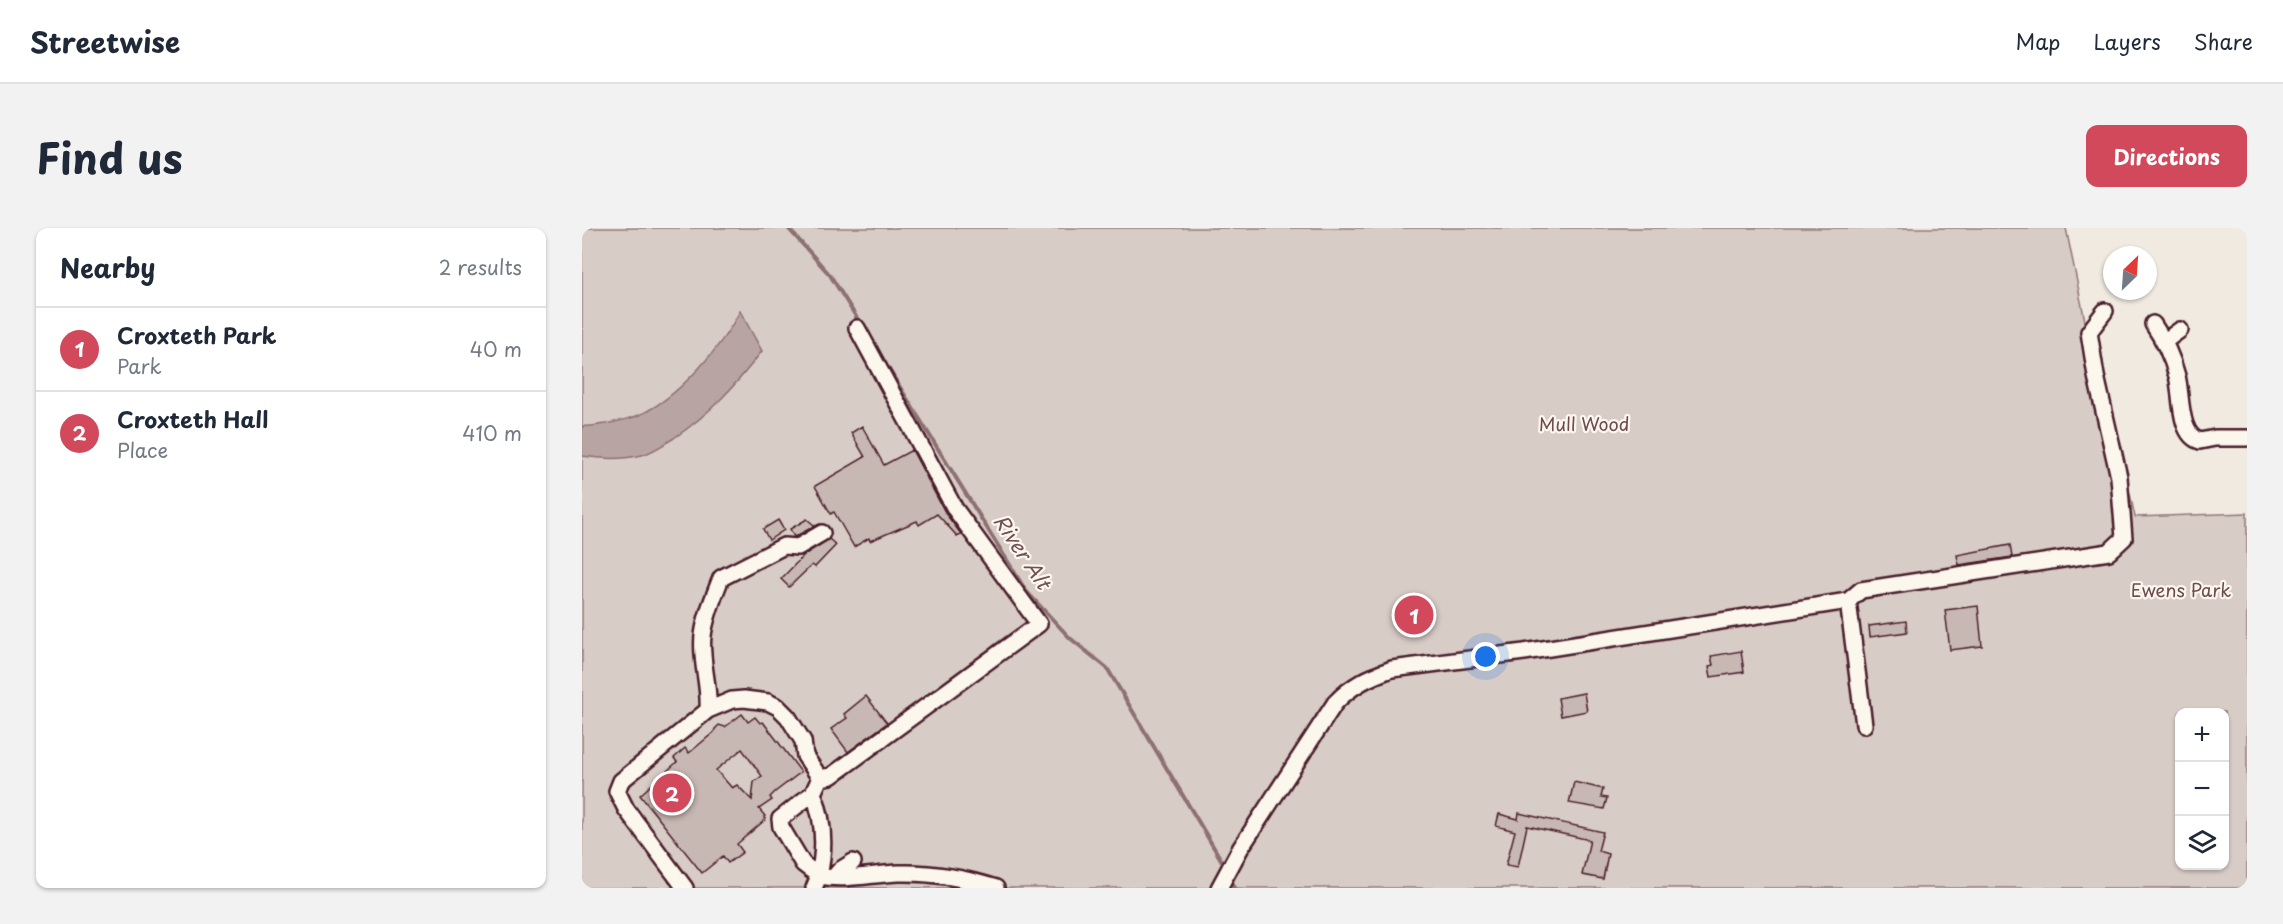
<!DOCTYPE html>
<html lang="en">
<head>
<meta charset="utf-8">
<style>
	body { margin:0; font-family:"Playpen Sans",sans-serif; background:#f2f2f3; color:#1f2937 }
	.controls { position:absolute; right:18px; bottom:18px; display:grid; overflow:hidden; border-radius:12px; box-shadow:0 2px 4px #0004 }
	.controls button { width:54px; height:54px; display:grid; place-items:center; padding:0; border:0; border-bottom:2px solid #e0e1e3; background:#fff; color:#1f2937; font:30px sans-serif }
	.compass { position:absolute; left:1521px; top:18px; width:54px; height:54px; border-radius:50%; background:#fff; box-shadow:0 2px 4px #0004; rotate:25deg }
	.you { position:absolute; left:904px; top:429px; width:21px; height:21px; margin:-15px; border:4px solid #fff; border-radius:50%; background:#1a73e8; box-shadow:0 0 0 9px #1a73e833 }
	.badge { display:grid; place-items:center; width:39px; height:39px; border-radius:50%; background:#d1495b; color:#fff; font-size:20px; font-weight:700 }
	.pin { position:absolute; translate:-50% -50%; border:3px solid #fff; box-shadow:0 2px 6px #0006 }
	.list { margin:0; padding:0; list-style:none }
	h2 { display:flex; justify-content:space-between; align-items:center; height:78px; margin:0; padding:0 24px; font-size:26px }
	h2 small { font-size:20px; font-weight:400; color:#747a83 }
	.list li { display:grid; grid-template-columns:39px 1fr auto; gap:18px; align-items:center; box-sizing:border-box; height:84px; padding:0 24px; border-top:2px solid #e0e1e3 }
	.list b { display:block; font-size:22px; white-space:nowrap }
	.list p { margin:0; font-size:20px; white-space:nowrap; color:#747a83 }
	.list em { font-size:20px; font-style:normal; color:#747a83 }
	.icon { flex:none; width:33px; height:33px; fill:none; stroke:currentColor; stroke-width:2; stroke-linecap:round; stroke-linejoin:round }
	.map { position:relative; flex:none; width:1665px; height:660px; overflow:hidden; border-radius:12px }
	header { display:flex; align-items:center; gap:36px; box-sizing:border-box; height:84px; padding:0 30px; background:#fff; border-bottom:2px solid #e0e1e3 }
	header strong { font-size:28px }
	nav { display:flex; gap:33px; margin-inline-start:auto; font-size:21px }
	.intro { display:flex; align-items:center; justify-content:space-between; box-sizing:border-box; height:144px; padding:0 36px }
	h1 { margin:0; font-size:42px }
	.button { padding:15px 27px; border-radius:12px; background:#d1495b; color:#fff; font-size:21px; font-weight:700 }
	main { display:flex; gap:36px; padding:0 36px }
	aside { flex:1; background:#fff; border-radius:12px; box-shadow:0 2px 4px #0004 }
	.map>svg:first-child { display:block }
	.green { fill:#d8ccc6; stroke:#917678; stroke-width:1.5; fill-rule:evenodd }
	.water { fill:#b8a4a2; stroke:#8c6f72; stroke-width:1.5 }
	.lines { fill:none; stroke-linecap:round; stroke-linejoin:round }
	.stream { stroke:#8c6f72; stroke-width:4 }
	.building { fill:#c8b8b3; stroke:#4a1f2b; stroke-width:1.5; fill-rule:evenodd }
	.minor-casing { stroke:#4a1f2b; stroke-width:20 }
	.minor { stroke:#fbf7ec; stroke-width:15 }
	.labels { text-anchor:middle; stroke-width:4.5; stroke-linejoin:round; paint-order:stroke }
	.park-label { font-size:18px; fill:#6e4a52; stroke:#fbf7ec }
	.water-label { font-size:20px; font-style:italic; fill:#704e55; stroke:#fbf7ec }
</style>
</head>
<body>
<header>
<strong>Streetwise</strong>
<nav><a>Map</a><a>Layers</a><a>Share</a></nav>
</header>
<div class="intro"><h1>Find us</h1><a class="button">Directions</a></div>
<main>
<aside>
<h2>Nearby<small>2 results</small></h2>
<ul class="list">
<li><span class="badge">1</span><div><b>Croxteth Park</b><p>Park</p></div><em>40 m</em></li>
<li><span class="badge">2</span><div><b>Croxteth Hall</b><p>Place</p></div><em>410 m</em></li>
</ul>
</aside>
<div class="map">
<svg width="1665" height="660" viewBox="0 0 1665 660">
	<rect width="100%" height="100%" fill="#f0eae0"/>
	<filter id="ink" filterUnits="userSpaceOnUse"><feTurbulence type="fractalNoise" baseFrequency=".0167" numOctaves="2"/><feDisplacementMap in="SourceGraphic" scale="12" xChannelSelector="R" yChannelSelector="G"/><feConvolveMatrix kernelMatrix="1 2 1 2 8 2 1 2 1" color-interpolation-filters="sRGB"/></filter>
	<g filter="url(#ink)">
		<!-- green -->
		<path class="green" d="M0,0h1484l19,93 10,12 40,184 112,-4v375h-1665zM1598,484h44v154h-44z"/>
		<!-- water -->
		<path class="water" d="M158,83l22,40c-26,34 -52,63 -88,87 -10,6 -21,14 -32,17 -20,5 -40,4 -60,1v-30c8,1 15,-1 23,-2 15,-3 31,-6 44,-14 34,-19 73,-64 91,-99z"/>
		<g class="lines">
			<!-- stream -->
			<path class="stream" d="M206,0l42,47 30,48
				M298,127l146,236 44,47 37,30 119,200
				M649,649l3,11"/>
		</g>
		<!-- building -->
		<path class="building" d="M280,198l22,39 28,-15 34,64 15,20 -4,2 -20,-22 -18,11 -2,-4 -47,20 -1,-3 -15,9 -20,-35 -3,2 -16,-28 50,-29 -14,-24z
			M225,291l8,7 -21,11 -4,-8z
			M196,292l6,10 -15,10 -6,-11z
			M247,311l7,6 -21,22 -3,-2 -23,22 -8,-8 23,-24z
			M1428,317l2,12 -53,8 -2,-10z
			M1396,378l4,40 -32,4 -5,-40z
			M1324,393l1,11 -37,5 -1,-11z
			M1159,423l3,21 -33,5 -2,-11 4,-1 -2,-9z
			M1002,465l3,18 -26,5 -3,-18z
			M284,468l21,27 -39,29 -17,-23 16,-11 -3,-4z
			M160,486l6,8 7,-5 5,6 3,-1 38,50 -26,20 -5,5 2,3 -13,9 6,7v4l-28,24 6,8 -15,11 -5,-7 -21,17 -62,-78 37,-33 -3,-4 11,-10 4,5 25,-21 1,-3 4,-4 6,2zM160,521l20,27 -8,6 -2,18 -15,-15 -5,3 -16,-18z
			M992,554l29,7 -2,8 6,1 -3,11 -35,-6z
			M937,585l84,19 -5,19 10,3 -5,25 -21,-4 8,-35 -63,-14 -9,41 -12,-2 9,-34 -19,-5 3,-12 19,5z"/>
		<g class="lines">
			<defs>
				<path id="minor" d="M1571,96c11,16 19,33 24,52 5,17 1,59 23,65l15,-3h32
					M1583,113l15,-11
					M1266,373l16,124
					M126,482c2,-25 -8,-49 -5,-74 2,-19 11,-40 18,-58l63,-32 14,1 24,-14
					M231,565c11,26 12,55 6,83l-16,-12 -22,-37 -1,-8 33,-26 7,-15
					M252,649l6,-7 13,-8
					M103,660l-59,-79 -9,-18 4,-10 87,-71 24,-10 12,-1 24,3 10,5 10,10 15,24 2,15 15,22 11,-2 208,-152 -84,-115 -98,-181
					M232,660l5,-12c27,5 53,-2 80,-3 32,-1 66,5 97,15
					M637,660l21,-39 95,-146c17,-18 34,-26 57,-34l132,-17 324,-51 13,-11 248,-38 15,-14 -5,-61 -23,-101 -7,-44 16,-21"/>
			</defs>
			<!-- minor casing -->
			<use href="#minor" class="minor-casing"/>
			<!-- minor -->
			<use href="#minor" class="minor"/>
		</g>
	</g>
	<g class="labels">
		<!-- park labels -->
		<g class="park-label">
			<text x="1002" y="203">Mull Wood</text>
			<text x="1599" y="369">Ewens Park</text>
		</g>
		<!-- water labels -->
		<g class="water-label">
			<text transform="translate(440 324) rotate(56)" y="7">River Alt</text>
		</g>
	</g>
</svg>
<div class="controls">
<button>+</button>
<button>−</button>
<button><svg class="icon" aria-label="layers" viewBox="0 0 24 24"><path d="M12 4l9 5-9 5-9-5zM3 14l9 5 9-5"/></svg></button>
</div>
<svg class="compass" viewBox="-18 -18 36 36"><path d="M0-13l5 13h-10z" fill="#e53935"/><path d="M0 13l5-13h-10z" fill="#747a83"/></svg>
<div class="you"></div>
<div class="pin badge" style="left:832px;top:387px">1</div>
<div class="pin badge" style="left:90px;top:565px">2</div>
</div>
</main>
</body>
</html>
